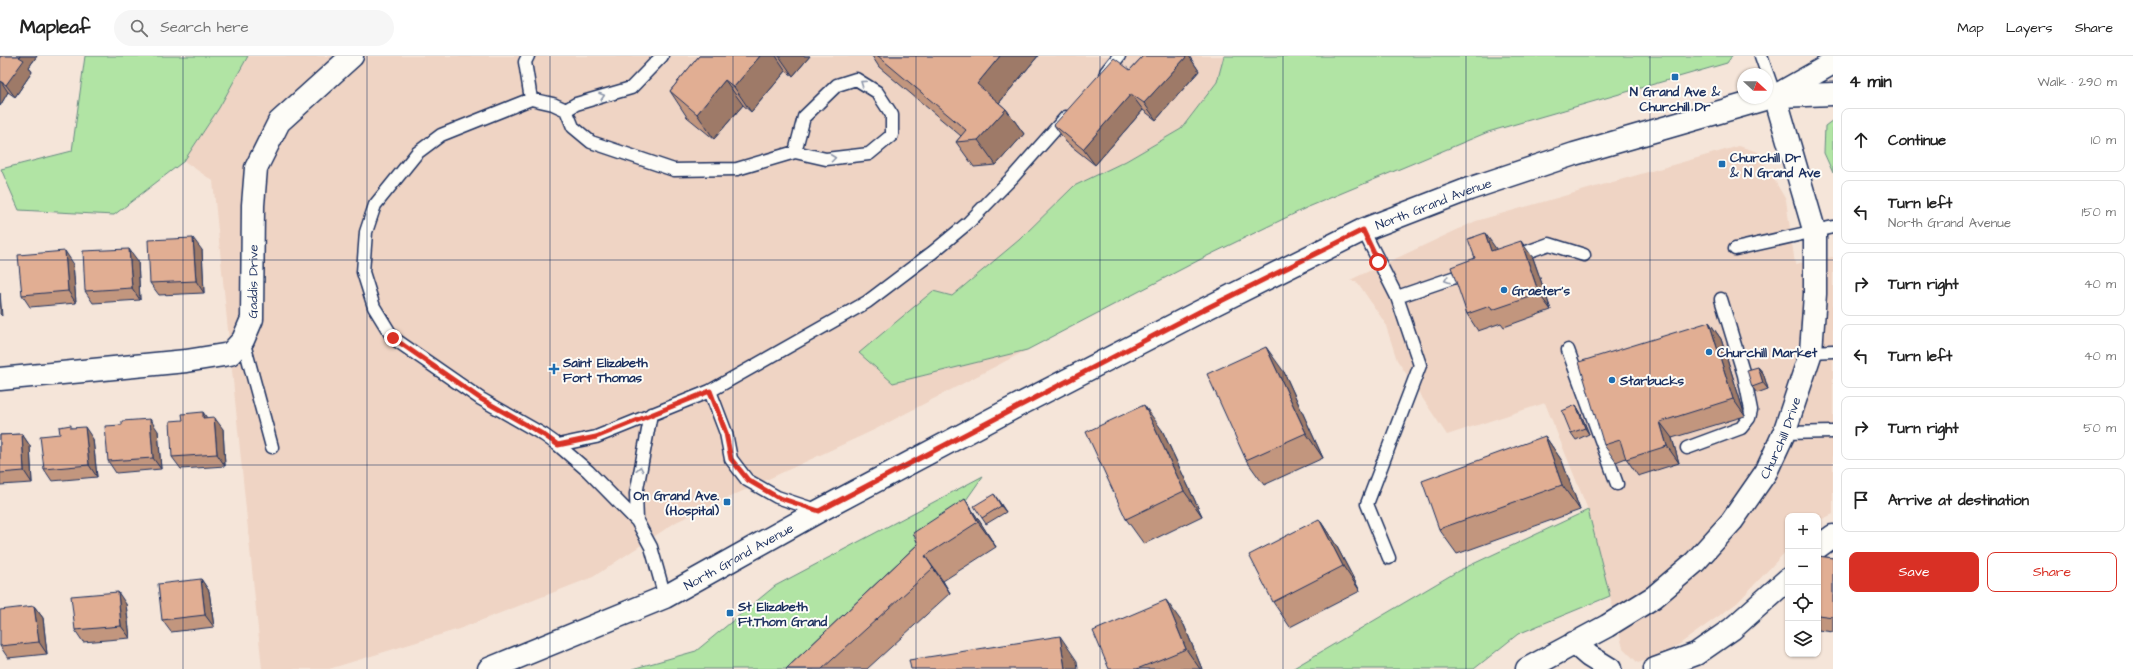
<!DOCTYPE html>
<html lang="en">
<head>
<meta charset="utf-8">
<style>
	body { margin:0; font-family:"Architects Daughter",sans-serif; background:#f6f6f6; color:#222 }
	.controls { position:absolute; right:12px; bottom:12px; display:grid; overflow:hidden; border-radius:8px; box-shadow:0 1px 3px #0004 }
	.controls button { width:36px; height:36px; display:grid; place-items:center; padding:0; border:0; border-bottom:1px solid #e0e0e0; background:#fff; color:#222; font:20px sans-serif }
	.compass { position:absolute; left:1737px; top:12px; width:36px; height:36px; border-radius:50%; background:#fff; box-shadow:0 1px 3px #0004; rotate:111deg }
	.stop { position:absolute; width:12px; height:12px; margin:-9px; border:3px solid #d93025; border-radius:50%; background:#fff }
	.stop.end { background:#d93025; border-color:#fff; box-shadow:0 1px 4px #0008 }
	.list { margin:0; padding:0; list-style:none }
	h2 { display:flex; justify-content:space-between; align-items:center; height:52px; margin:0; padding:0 16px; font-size:17px }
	h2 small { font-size:13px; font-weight:400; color:#767676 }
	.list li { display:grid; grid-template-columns:26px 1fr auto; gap:12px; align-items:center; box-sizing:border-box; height:64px; margin:0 8px 8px; padding:0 8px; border:1px solid #e0e0e0; border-radius:8px }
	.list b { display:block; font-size:15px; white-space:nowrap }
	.list p { margin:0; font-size:13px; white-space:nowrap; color:#767676 }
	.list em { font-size:13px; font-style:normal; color:#767676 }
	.actions { display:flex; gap:8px; padding:12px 16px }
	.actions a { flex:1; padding:9px 0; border:1px solid #d93025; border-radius:8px; text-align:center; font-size:14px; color:#d93025 }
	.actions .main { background:#d93025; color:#fff }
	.icon { flex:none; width:22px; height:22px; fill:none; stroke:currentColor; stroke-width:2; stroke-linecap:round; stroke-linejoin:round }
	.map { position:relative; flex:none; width:1833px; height:613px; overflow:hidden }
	header { display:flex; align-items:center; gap:24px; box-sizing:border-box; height:56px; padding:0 20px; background:#fff; border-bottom:1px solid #e0e0e0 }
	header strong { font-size:19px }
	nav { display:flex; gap:22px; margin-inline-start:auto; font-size:14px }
	.search { width:280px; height:36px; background:#f6f6f6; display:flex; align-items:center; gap:10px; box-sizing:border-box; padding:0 14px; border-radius:22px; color:#767676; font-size:15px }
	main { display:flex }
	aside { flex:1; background:#fff }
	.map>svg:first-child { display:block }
	.built { fill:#efd4c4 }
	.green { fill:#b1e4a4; stroke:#668a81 }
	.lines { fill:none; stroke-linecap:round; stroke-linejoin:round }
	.lane-casing { stroke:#1b2f5e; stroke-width:15 }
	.street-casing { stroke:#1b2f5e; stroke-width:25 }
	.secondary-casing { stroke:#1b2f5e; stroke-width:25 }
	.lane { stroke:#fdfcf7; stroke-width:12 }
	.street { stroke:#fdfcf7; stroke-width:22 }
	.secondary { stroke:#fdfcf7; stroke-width:22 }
	.wall { fill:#c2967e; stroke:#1b2f5e }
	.shaded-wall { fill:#9e7a67; stroke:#1b2f5e }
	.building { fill:#e1ae93; stroke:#1b2f5e }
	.oneway { stroke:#8c96aa }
	.route { stroke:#d93025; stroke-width:5 }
	.grid { fill:none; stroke:#1b2f5e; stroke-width:1; stroke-opacity:0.55 }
	.poi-dot { fill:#1f6fb2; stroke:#fdfcf7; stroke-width:1.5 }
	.labels { text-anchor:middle; stroke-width:4; stroke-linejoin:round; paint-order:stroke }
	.poi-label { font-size:13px; font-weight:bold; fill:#1b2f5e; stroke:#fdfcf7; text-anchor:start }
	.street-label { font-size:13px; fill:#1b2f5e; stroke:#fdfcf7 }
</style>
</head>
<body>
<header>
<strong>Mapleaf</strong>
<div class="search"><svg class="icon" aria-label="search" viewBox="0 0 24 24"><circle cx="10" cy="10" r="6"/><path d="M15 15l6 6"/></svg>Search here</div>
<nav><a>Map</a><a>Layers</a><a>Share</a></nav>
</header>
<main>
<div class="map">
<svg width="1833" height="613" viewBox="0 0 1833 613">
	<rect width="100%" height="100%" fill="#f5e5d9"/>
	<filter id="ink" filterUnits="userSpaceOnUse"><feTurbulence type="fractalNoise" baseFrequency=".025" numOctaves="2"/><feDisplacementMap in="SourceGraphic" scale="8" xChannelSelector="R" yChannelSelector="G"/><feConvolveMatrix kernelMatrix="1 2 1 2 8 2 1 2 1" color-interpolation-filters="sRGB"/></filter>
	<g filter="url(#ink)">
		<!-- built -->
		<path class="built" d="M248,0h976l-7,26 -36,47 -55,32 -52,25 -55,54 -67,56 -19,-5 -39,92 133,-33 -153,80 -198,92 -83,55 -134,52 -130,40h-67l-49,-488 -29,-20 35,-53z
			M1739,90l19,6 28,48 9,64 38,-7v257l-15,7v-5h-30v33l-51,54 -70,50 -29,10 -15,-15 -35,-138 -43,-107 -98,32 -50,-75 -12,-37 -27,-40 -8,-3 126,-59z"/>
		<!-- green -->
		<path class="green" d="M85,0h163l-29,52 -35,53 -70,54 -95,-5 -18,-41 71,-18z
			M1224,0h508l-5,7 -239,69 -182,76 -103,50 -176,92 -134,33 -34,-30 74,-62 19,5 67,-56 55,-54 52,-25 55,-32 36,-47z
			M1833,64v53l-9,-20 1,-27z
			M983,420l-62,88 -107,105h-182l64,-18 79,-65z
			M1588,454l22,86 -92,38 -44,35h-182l166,-98z"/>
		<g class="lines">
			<defs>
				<path id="lane" d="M528,0l-3,6 6,37
					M1761,0l14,40
					M1106,16l13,-16
					M566,54l10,-6 55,-16 31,-32
					M1363,174l34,67 23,68 -53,139 22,54
					M1735,193l98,-22
					M1513,201l36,-13 35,11
					M1397,241l73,-25
					M243,284l29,107
					M1568,294l49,134
					M1811,296l22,-1
					M710,335l16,42 5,26 16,21 30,17 42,14
					M1784,377l49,-1
					M558,389l38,-8 114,-46 157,-89 66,-50 36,-30 43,-44 54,-61
					M1687,392l54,-20 8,-10 2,-8 -7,-35 -23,-76
					M637,465l-1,-27 15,-80
					M665,541l-14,-50 -14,-26 -49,-50 -30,-26 -14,-10 -63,-36 -88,-61 -19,-31 -11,-35 3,-40 9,-27 42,-52 24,-18 90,-36 22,5 13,6 7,17 18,15 83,28 63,-1 58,-17 31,7 43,-5 23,-19v-20l-15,-23 -21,-13 -19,6 -33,32 -9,35"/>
				<g id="street">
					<path id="s1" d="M0,323l186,-18 44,-7 13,-14 9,-21 1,-114 3,-37 23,-46 73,-66"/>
					<path d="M1818,491l15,-11"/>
					<path d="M1574,587l15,13 21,13"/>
					<path id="s2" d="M1527,613l80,-43 47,-29 41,-35 37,-41 34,-49 18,-39 27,-81 4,-58v-61l-40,-137"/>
					<path d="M1655,613l41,-15 36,-25 56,-50"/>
				</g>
				<g id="secondary">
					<path d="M1778,40l55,-2"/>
					<path id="s3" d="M489,613l176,-72 154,-86 196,-104 184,-95 164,-82 106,-41 105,-35 201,-58 58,-33"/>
				</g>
			</defs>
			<!-- lane casing -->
			<use href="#lane" class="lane-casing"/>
			<!-- street casing -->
			<use href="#street" class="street-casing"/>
			<!-- secondary casing -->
			<use href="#secondary" class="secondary-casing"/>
			<!-- lane -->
			<use href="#lane" class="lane"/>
			<!-- street -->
			<use href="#street" class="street"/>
			<!-- secondary -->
			<use href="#secondary" class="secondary"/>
		</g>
		<!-- wall -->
		<path class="wall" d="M0,0h37l-8,11 3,5 -17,25 -7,-5 -8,14z
			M699,0h111l-17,20 -7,-5 -35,41 -8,-7 -29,34 -27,-22 -17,-26z
			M872,0h166l-39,47 7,6 18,25 -28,31 -22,2 -18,-25 5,-6 -82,-69z
			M1143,0h46l10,15 -43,49 -13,-10 -48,55 -29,-23 -12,-17 76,-55z
			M202,194l2,43 -45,2 -9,-12z
			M1497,194l36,8 18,52 -47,17 -3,-4 -23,8 -11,-17 8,-56z
			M138,205l2,39 -47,3 -8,-12z
			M73,207l3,40 -46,4 -8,-12z
			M1709,266l12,17 24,77 -73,22 7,25 -41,13 -12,-18 -10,4 -12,-17z
			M1758,311l5,6 5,16 -11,4 -5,-6z
			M1284,316l39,86 -59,27 -18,-25z
			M1576,349l4,7 9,22 -13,6 -5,-7z
			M206,362l17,11 2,37 -44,3 -9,-12z
			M73,372l20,11 4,38 -45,4 -8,-12 16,-35z
			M1162,374l40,86 -58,28 -18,-25z
			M158,375l3,38 -45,4 -8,-12z
			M22,378l8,12 2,37 -32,2v-50z
			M1545,380l17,25 18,49 -123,44 -18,-25z
			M994,438l12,18 -20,12 -4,-6z
			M965,443l17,26 14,22 -53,34 7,12 -83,76h-81l132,-125z
			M1319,463l17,26 24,46 -70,36 -17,-25z
			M1818,500l15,2v74l-15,-2z
			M201,523l8,12 5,36 -43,5 -9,-12z
			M126,548l4,34 -47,4 -8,-12z
			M34,550l9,12 4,36 -39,4 -8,-12z
			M1184,569l18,44h-93z"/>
		<!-- shaded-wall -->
		<path class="shaded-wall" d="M20,0h17l-8,11 3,5 -17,25 -9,-12z
			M760,0h16l10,15 -35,41 -17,-25z
			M779,0h31l-17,20z
			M1000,0h38l-44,53 -17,-25z
			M1187,0h2l10,15 -43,49 -12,-17z
			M0,24l8,12 -8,14z
			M725,24l18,25 -29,34 -17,-25z
			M1131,38l12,16 -48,55 -12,-16z
			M1006,53l18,25 -28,31 -18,-25z
			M1485,177l12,17 -6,1z
			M193,182l9,12 2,43 -8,-12z
			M1521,185l12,17 18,52 -12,-16z
			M129,193l9,12 2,39 -8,-12z
			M65,195l8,12 3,40 -8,-12z
			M0,237l2,23 -2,-2z
			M1709,266l12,17 24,77 -12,-17z
			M1266,291l18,25 39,86 -17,-25z
			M1758,311l5,6 5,16 -5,-6z
			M1144,349l18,25 40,86 -18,-25z
			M1576,349l4,7 9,22 -4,-6z
			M203,356l8,12 -8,-6z
			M214,361l9,12 2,37 -8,-12z
			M150,363l8,12 3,38 -8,-11z
			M1660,366l12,16 7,25 -12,-17z
			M85,371l8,12 4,38 -8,-12z
			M22,378l8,12 2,37 -8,-12z
			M1545,380l17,25 18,49 -18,-25z
			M994,438l12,18 -5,-6z
			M965,443l17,26 14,22 -18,-25z
			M1319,463l17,26 24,46 -17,-25z
			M925,500l18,25 7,12 -17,-25z
			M201,523l8,12 5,36 -9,-12z
			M118,536l8,12 4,34 -9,-12z
			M1166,544l18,25 18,44h-2l-14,-20z
			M34,550l9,12 4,36 -8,-12z
			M1060,580l17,25 1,8h-13z"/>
		<!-- building -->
		<path class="building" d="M0,0h20l-1,1 5,3 -18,25 -6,-4z
			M699,0h61l-26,31 -9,-7 -28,34 -27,-23z
			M878,0h122l-23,28 29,25 -28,31 -22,2 10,-12z
			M1143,0h44l-43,47 -13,-9 -48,55 -29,-24 60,-67 16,12z
			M1485,177l6,18 30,-10 18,53 -47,16 -2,-4 -23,8 -16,-47 24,-9 -7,-19z
			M193,182l3,43 -46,2 -2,-43z
			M129,193l3,39 -47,3 -2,-40z
			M65,195l3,40 -46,4 -4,-40z
			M1709,266l24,77 -73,23 7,24 -41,13 -6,-19 -16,5 -25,-83z
			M1266,291l40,86 -60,27 -39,-86z
			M1758,311l5,16 -11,4 -5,-17z
			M1144,349l40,86 -58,28 -40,-87z
			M1576,349l9,23 -14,5 -9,-22z
			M203,356v6l11,-1 3,37 -45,3 -2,-36 13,-1 -1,-6z
			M150,363l3,39 -45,3 -3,-35 17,-1v-4z
			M71,369v3l14,-1 4,38 -45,4 -4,-33 20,-2 -1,-7z
			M22,378l2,37 -24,2v-38z
			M1545,380l17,49 -123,44 -17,-48z
			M994,438l7,12 -19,12 -8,-12z
			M965,443l13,23 -53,34 8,12 -111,101h-36l132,-125 -5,-11z
			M1319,463l24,47 -70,36 -24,-47z
			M1818,500l15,2v59l-15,-2z
			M201,523l4,36 -43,5 -4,-36z
			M118,536l3,34 -46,4 -4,-34z
			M1166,544l20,49 -49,20h-28l-16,-38z
			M34,550l5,36 -39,4v-36z
			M1060,580l5,33h-154l-2,-9z"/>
		<!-- one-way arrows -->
		<defs><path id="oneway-chevron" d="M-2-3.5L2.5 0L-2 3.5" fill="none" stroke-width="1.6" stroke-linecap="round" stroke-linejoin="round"/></defs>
		<g class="oneway">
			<use href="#oneway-chevron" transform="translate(863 27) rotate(-146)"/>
			<use href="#oneway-chevron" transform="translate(602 40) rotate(-17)"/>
			<use href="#oneway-chevron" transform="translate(833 102) rotate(-7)"/>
			<use href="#oneway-chevron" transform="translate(1447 224) rotate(161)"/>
			<use href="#oneway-chevron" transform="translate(640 413) rotate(-80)"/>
		</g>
	</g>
	<g class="lines" filter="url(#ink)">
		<!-- route -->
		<path class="route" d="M393,282l88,61 63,36 14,10 38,-8 114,-46 16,42 5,26 17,21 29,17 42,14 380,-199 164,-82 15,32"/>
	</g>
	<!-- grid -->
	<path class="grid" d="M183,0v613M367,0v613M550,0v613M733,0v613M916,0v613M1100,0v613M1283,0v613M1466,0v613M1650,0v613M0,204h1833M0,409h1833"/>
	<!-- markers -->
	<g class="poi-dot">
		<rect x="1671" y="17" width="8" height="8" rx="2"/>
		<rect x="1718" y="104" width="8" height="8" rx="2"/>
		<circle cx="1504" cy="234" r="4"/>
		<circle cx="1709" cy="296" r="4"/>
		<path d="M552 307h4v4h4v4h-4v4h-4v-4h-4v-4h4z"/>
		<circle cx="1612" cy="324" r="4"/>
		<rect x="723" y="442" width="8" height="8" rx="2"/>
		<rect x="726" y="553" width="8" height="8" rx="2"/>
	</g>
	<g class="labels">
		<!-- poi labels -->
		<g class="poi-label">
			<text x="1675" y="40" text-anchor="middle">N Grand Ave &amp;<tspan x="1675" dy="15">Churchill Dr</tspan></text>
			<text x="1730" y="106">Churchill Dr<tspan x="1730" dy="15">&amp; N Grand Ave</tspan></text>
			<text x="1512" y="239">Graeter's</text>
			<text x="1717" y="301">Churchill Market</text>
			<text x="563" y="311">Saint Elizabeth<tspan x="563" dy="15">Fort Thomas</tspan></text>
			<text x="1620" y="329">Starbucks</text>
			<text x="719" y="444" text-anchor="end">On Grand Ave.<tspan x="719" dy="15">(Hospital)</tspan></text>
			<text x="738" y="555">St Elizabeth<tspan x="738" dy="15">Ft.Thom Grand</tspan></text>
		</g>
		<!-- street labels -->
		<g class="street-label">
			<text dy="5" stroke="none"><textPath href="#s3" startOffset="1054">North Grand Avenue</textPath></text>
			<text dy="5" stroke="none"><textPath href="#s1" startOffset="311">Gaddis Drive</textPath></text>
			<text dy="5" stroke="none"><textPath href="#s2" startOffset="352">Churchill Drive</textPath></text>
			<text dy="5" stroke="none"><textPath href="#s3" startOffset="274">North Grand Avenue</textPath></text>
		</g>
	</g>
</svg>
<div class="controls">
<button>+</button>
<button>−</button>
<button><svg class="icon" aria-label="locate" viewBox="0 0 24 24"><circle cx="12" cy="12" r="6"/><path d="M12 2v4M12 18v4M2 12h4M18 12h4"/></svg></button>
<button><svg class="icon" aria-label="layers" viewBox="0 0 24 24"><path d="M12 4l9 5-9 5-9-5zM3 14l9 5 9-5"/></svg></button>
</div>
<svg class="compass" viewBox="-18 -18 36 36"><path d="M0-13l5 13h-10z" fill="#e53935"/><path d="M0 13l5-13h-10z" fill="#767676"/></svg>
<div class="stop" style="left:1378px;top:206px"></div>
<div class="stop end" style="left:393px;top:282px"></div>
</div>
<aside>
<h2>4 min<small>Walk · 290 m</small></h2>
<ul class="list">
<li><svg class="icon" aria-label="ahead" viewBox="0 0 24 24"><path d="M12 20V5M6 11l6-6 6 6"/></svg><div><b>Continue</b></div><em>10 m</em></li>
<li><svg class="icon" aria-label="left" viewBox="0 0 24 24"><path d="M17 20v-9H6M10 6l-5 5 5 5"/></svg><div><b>Turn left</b><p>North Grand Avenue</p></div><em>150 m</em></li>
<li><svg class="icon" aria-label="right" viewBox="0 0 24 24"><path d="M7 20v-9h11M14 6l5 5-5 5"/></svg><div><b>Turn right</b></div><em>40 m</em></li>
<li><svg class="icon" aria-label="left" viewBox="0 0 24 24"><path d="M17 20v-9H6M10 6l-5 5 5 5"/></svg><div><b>Turn left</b></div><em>40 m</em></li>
<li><svg class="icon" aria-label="right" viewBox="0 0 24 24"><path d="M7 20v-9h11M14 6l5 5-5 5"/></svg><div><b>Turn right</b></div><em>50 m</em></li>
<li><svg class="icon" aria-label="arrive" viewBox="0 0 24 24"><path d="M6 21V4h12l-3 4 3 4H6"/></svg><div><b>Arrive at destination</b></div></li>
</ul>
<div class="actions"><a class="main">Save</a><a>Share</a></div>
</aside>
</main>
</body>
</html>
